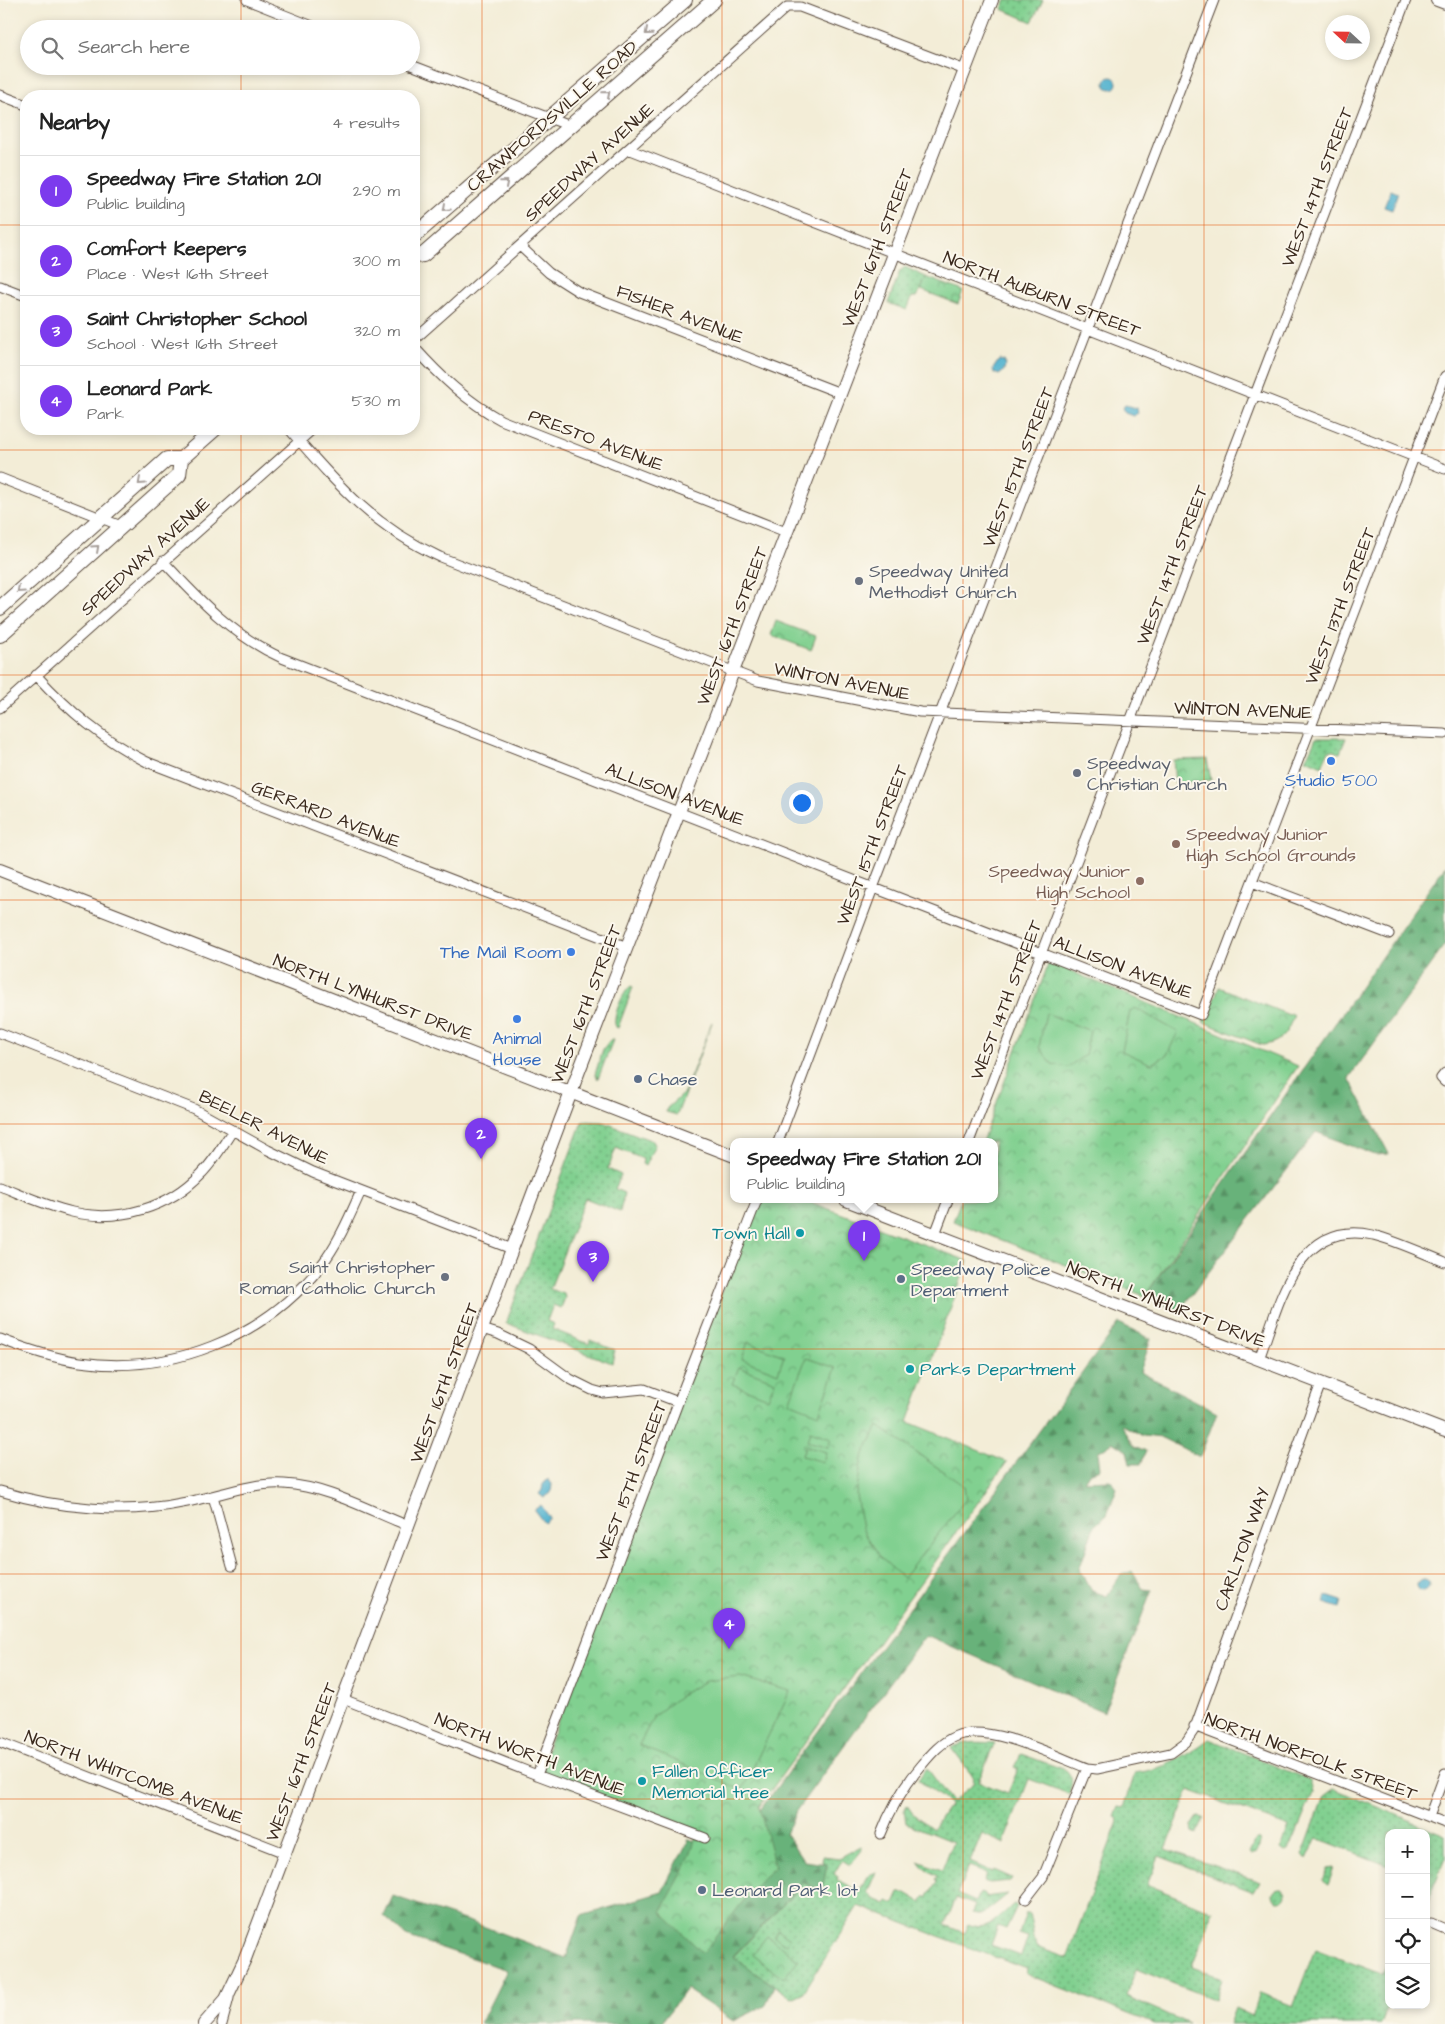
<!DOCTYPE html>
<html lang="en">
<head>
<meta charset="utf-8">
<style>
	body { margin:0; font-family:"Architects Daughter",sans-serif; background:#f6f6f6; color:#222 }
	.controls { position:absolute; right:15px; bottom:15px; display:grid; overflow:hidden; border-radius:10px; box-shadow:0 2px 8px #0003 }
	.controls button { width:45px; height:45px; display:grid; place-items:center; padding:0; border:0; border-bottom:1px solid #e0e0e0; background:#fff; color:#222; font:25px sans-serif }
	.compass { position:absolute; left:1325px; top:15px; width:45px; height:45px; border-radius:50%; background:#fff; box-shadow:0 2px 8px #0003; rotate:292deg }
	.you { position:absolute; left:801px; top:802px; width:18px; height:18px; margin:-12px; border:4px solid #fff; border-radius:50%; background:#1a73e8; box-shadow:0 0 0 8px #1a73e833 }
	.badge { display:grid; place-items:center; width:32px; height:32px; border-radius:50%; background:#7c3aed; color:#fff; font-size:16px; font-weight:700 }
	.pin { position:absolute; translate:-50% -41px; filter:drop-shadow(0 1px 2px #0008) }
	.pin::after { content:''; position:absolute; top:26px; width:18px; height:15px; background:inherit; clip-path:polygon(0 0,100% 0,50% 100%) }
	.popup { position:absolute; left:730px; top:1138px; width:268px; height:65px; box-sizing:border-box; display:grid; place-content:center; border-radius:10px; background:#fff; filter:drop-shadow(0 1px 4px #0005); font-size:16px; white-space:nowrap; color:#767676 }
	.popup b { font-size:19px; color:#222 }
	.popup::after { content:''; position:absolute; left:50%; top:100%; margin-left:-10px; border:10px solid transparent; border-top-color:#fff }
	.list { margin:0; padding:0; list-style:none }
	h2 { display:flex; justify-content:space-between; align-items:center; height:65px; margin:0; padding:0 20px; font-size:21px }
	h2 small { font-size:16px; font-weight:400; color:#767676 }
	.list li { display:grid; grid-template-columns:32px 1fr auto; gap:15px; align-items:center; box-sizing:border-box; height:70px; padding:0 20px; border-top:1px solid #e0e0e0 }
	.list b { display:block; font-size:19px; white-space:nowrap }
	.list p { margin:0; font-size:16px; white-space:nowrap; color:#767676 }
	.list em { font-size:16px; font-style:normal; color:#767676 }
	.icon { flex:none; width:28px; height:28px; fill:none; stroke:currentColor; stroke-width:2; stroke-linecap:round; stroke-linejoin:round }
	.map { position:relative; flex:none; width:1445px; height:2024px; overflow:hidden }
	.search { position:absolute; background:#fff; box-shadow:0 2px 8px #0003; left:20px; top:20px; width:400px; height:55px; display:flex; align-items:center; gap:12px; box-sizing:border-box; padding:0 18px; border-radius:28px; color:#767676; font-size:19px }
	.panel { position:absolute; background:#fff; box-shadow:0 2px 8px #0003; left:20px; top:90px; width:400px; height:345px; border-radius:20px }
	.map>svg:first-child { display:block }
	.grass { fill:url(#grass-dots); stroke:#5e7d57 }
	.forest { fill:url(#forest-firs); stroke:#526e4c }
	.park { fill:url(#park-crowns); stroke:#5e7d57 }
	.pitch { fill:#81d090; stroke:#5e7d57 }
	.water { fill:#4fb1ce; stroke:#456e76 }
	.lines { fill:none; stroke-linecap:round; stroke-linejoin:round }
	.street-casing { stroke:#57473a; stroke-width:11 }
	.secondary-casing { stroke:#57473a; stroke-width:14 }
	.primary-casing { stroke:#57473a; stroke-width:16 }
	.street { stroke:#fff; stroke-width:9 }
	.secondary { stroke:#fff; stroke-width:12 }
	.primary { stroke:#fff; stroke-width:14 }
	.oneway { stroke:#a79f9a }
	.grid { fill:none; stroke:#e8590c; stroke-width:1; stroke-opacity:0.55 }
	.worship-dot { fill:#6b7280; stroke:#fbf7ec; stroke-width:2 }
	.shop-dot { fill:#3f7fe0; stroke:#fbf7ec; stroke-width:2 }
	.education-dot { fill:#8d6e63; stroke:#fbf7ec; stroke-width:2 }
	.service-dot { fill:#5c6f8a; stroke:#fbf7ec; stroke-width:2 }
	.culture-dot { fill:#0f9aa8; stroke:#fbf7ec; stroke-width:2 }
	.labels { text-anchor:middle; stroke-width:4; stroke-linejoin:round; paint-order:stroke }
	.street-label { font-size:18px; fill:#3b2a1e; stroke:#fbf7ec }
	.worship-label { font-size:18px; fill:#5b616d; stroke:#fbf7ec; text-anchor:start }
	.shop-label { font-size:18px; fill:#366cbe; stroke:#fbf7ec }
	.education-label { font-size:18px; fill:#785e54; stroke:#fbf7ec; text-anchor:start }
	.service-label { font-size:18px; fill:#4e5e75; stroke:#fbf7ec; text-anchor:start }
	.culture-label { font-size:18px; fill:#0d838f; stroke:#fbf7ec; text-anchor:start }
</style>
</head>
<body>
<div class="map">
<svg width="1445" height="2024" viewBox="0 0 1445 2024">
	<defs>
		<pattern id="grass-dots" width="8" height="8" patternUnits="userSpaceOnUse" patternTransform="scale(1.25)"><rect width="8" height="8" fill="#81d090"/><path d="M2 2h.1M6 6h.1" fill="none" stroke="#6ba975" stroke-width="1.8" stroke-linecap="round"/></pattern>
		<pattern id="forest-firs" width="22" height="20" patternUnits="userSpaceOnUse" patternTransform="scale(1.25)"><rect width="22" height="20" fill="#68b27a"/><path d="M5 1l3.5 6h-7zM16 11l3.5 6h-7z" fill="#579163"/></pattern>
		<pattern id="park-crowns" width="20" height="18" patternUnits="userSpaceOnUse" patternTransform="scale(1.25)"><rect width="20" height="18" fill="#81d090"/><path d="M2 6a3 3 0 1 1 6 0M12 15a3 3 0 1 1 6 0" fill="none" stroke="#6ba975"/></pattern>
	</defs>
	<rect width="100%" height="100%" fill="#fbf7ec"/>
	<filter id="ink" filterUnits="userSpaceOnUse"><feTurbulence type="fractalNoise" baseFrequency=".02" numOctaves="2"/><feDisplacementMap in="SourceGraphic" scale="10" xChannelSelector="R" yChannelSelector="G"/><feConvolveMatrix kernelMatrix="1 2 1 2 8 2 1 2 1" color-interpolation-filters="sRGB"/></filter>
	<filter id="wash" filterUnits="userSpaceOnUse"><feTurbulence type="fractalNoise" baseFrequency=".0096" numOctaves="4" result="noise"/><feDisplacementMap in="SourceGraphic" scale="20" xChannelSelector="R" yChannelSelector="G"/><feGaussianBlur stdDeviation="1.12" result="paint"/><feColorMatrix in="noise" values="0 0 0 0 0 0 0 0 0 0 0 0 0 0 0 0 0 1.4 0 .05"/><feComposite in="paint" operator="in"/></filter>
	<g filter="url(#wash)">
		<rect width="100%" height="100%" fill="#f3edd7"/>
		<!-- grass -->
		<path class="grass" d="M1006,0h37l-11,22 -30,-13z
			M905,267l21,10 -5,13h-1l-4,7h-4l-5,13 -19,-7 12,-32z
			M1316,738h30l-6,15 -9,-3 -3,2 -6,14 -16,-7z
			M631,986l2,1 -15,41 -2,-1c-5,-8 7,-36 15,-41z
			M712,1022l-35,93 -11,-3 1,-4 17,-15z
			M610,1040h3l-15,39 -3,-5 8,-25z
			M586,1121l17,1 50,19 2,4 -10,21 -3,-2 1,-5 -27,-11 -8,21 13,6 -6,14 9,4 -4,19 -35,-14 -35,91 14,5 1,4 -4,10 -8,-3 -6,16 7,3 -2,5 37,15 1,-4 25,10 -3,13 -106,-40 74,-196 2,-5z
			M1209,1739l101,41 3,13 -24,58 -4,1 -4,-3 8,-22 -100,-37 -23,59 94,33 -6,10 -95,-36 -12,29 66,26 -21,56 30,11 -7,22 -79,-31 -10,27 63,28h-35l-128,-50 1,-5 -169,-63 -55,87 -11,5 -59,-41 71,-74 23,-18 -5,-3 1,-6 16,2 22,-12 1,4 -12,15 -8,-5 -8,14 4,3 -1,3 22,11 10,-16 7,-3 -9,21 5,3v2l14,6 2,-3 6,3 5,-11h7l15,9 4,-6 2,2 10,-16 -2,-2 2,-4 -14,-9 -5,-6 24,9 11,-28 -47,-19 -2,-12 3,-6 6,9 20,15 17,-25 -32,-24 9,-12 25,34 23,-19 -2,-3 1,-2 -23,-30c13,-7 29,-6 44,-5l-17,39 30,11 10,-24 -4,-2 7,-13 45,16c8,8 6,14 3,24l-40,-15 -24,60v5l-23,-10 -12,28 23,10 1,-2 18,8 -2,3 -21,2 -5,-2 3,-8 -18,-7 -12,28 19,8 4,-9 5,2v2l23,-3 -26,21 -10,-2 3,-8 -19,-7 -11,27 19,8 4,-9c21,9 31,-8 46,-20l3,2 -11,23 -8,-3 -7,19 30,11 7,-19 -9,-3 7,-21h3l7,34 31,11 52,-139 -4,-2 4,-10 5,1 11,-35c30,-4 50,-16 74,-34z
			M1335,1789l110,46v23l-19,48v-73h-37v33l-72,-28 -10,21 -5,-3 22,-59z
			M1198,1817l6,1 -7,16 -4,-2 -1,-6z
			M1255,1839l4,1 1,4 -3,9 -6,2 -2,-2z
			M1334,1868l-6,17 -2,-1 -3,-4 5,-11z
			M1273 1895a6 6 0 1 1 12 0a6 6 0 1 1-12 0Z
			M1315,1949l66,25 8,-19v49l-8,20h-152l6,-16 17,8 8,-23 33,13z"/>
		<!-- forest -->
		<path class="forest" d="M1445,866v78l-96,134 40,76 -14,1 -59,-23 -137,179 -34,-15z
			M1119,1323l32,16 -11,33 77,40 -17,45 -38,-19 -19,-2 -22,-12 13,22 12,5 -5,13h-11l-3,-13 -14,-9 -15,10 2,17 -11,4 -5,8 26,-1 7,8 -10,27 -13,11 -15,44 13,21 15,5 13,-20 12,-5 11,18 9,1 -48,122 -179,-77 -129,176 -10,23 18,27 23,3 -5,27 -18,-8 -71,73 41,30 -9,20 -32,15 -47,-32 -26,35h-180l27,-54 -101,-34 -22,-20 9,-20 92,31 81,31 15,-42 81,-24 27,-53 40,13z"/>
		<!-- park -->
		<path class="park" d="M926,277l37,14 -5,13 -37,-14z
			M776,621l40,15 -5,14 -40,-15z
			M1207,759l4,21 -36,4 -2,-24z
			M1049,962l249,104 -153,230 -192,-75 8,-21h33v-58h-12z
			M1219,987l70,28 1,-2 4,2c-7,17 -11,28 -32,30l-59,-23 5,-12 5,4 -2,-7z
			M757,1200h48l163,61 -60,161 99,40 -248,345 16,60 -17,15 -55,71 -42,-41c13,-25 30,-50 35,-78l-159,-59z
			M767,1936l31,24 -14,18 -32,-23z"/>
		<!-- pitch -->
		<path class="pitch" d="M1135,1008l43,24 -11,23 -16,9 -29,-13 8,-40z
			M1046,1013l44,18 -5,24 -17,12 -16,-3 -13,-17z
			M748,1342l36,14 -6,17 -36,-14z
			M806,1358l30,10 -17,46 -30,-12z
			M739,1367l36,14 -7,17 -36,-14z
			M878,1426l86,60 2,13 -63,79 -22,-20 -19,-29 -6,-34 6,-37z
			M810,1431l21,7 -3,9 -21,-6z
			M805,1446l21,6 -3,10 -21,-6z
			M740,1677l50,14 -48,99 -103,-45 15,-29 28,-22 23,-13z
			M778,1930l12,8 -4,6 -12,-7z"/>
		<!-- water -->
		<path class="water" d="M1105 83a6 6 0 1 1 12 0a6 6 0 1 1-12 0Z
			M1391,190l7,3 -6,17 -8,-3z
			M999,360l5,1 2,4 -3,7 -4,3 -5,-2 -1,-4z
			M1125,405l12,3 1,5 -5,3 -8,-3 -3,-5z
			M548,1479l4,5 -1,9 -7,5 -5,-4 3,-4 1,-6z
			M541,1505l9,13 -6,5 -10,-13z
			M1417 1585a6 6 0 1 1 12 0a6 6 0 1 1-12 0Z
			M1327,1596l15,5 -2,7 -16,-5z"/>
	</g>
	<g filter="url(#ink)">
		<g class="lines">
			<defs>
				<path id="street" d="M247,0l73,29
					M411,65l159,61
					M0,95l26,10
					M628,149l817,320
					M520,246l29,27 30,19 261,101
					M0,286l26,10
					M414,340l373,-333h13l165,63
					M414,347c26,29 52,54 87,73l285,112
					M289,429c48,55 83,97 151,128l318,124 162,31 525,22
					M0,478l121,48
					M163,561c36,39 70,75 119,97l919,357 244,-639
					M36,675c33,36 67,65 111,87l480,185
					M0,708l313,-279
					M1252,882l137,52
					M0,1033l194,76 74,41 45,22 199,77
					M1445,1073l-4,5 4,4
					M778,1142l95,-254 341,-888
					M969,1142l437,-1142
					M0,1186c23,9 47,20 72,26 46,11 97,-4 130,-39 12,-12 21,-28 31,-43
					M935,1234l13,-34
					M482,1329l16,5 31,15 41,30 22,11 11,3 41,-4 34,13
					M0,1339c26,10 52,19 80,23 89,13 184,-24 240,-95 18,-23 29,-49 41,-76
					M1259,1359c20,-54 37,-141 114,-124 24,6 49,18 72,27
					M0,1491c59,18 126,24 187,11 31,-6 65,-20 97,-18 42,2 86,27 125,42
					M213,1496l19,70
					M343,1699l194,76 168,63
					M1194,1726l251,97
					M0,1742l285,111
					M537,1775l147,-388 73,-187
					M1429,1817l16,-44
					M881,1834c10,-26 22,-47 40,-68 10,-12 20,-24 35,-30 33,-13 99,20 131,32l10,1 74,-16 15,-11 8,-12 127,-347
					M1026,1899l17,-22 44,-109
					M1431,1923l14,6
					M222,2024l7,-26"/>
				<path id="secondary" d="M1437,0l8,3
					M0,870l734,286
					M846,1200l599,231
					M204,2024l22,-25 19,-40 334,-888 413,-1071"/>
				<path id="primary" d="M414,236l271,-236
					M414,256l9,-1 291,-255
					M0,608l167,-149h14
					M0,635l179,-160 2,-16 34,-30"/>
			</defs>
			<!-- street casing -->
			<use href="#street" class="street-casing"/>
			<!-- secondary casing -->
			<use href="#secondary" class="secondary-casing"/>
			<!-- primary casing -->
			<use href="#primary" class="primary-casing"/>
			<!-- street -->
			<use href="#street" class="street"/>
			<!-- secondary -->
			<use href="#secondary" class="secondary"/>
			<!-- primary -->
			<use href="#primary" class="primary"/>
		</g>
		<!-- one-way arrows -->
		<defs><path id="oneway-chevron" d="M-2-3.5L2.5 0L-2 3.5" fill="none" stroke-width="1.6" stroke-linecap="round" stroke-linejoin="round" transform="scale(1.25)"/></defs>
		<g class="oneway">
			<use href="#oneway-chevron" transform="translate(648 32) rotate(139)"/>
			<use href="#oneway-chevron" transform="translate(607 94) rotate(-41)"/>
			<use href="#oneway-chevron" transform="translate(505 183) rotate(-41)"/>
			<use href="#oneway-chevron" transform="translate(446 208) rotate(138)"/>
			<use href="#oneway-chevron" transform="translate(141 482) rotate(138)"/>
			<use href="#oneway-chevron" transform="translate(96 548) rotate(-42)"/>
			<use href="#oneway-chevron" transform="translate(20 590) rotate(138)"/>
		</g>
	</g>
	<!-- grid -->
	<path class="grid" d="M241,0v29M482,0v2024M722,0v2024M963,0v2024M1204,0v2024M241,66v30M0,225h26M414,225h1031M241,429v1595M0,450h1445M0,675h1445M0,900h1445M0,1124h1445M0,1349h1445M0,1574h1445M0,1799h1445"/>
	<!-- markers -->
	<g class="worship-dot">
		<circle cx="859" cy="581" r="5"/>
		<circle cx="1077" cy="773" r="5"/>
		<circle cx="445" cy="1277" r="5"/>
	</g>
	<g class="shop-dot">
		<circle cx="1331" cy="761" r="5"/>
		<circle cx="571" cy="952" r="5"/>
		<circle cx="517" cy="1019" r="5"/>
	</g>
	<g class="education-dot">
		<circle cx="1176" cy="844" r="5"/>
		<circle cx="1140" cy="881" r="5"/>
	</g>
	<g class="service-dot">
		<circle cx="638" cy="1079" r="5"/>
		<circle cx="901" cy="1279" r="5"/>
		<circle cx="702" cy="1890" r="5"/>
	</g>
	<g class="culture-dot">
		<circle cx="800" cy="1233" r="5"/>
		<circle cx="910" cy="1369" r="5"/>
		<circle cx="642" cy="1781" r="5"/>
	</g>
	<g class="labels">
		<!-- street labels -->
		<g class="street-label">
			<text transform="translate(552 116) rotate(-41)" y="6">CRAWFORDSVILLE ROAD</text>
			<text transform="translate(589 162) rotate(-42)" y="6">SPEEDWAY AVENUE</text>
			<text transform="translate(1317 187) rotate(-69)" y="6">WEST 14TH STREET</text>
			<text transform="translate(877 248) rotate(-69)" y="6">WEST 16TH STREET</text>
			<text transform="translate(1042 294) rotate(21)" y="6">NORTH AUBURN STREET</text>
			<text transform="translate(680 314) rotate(21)" y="6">FISHER AVENUE</text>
			<text transform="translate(596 440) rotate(21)" y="6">PRESTO AVENUE</text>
			<text transform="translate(1018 467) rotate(-69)" y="6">WEST 15TH STREET</text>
			<text transform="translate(145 556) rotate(-42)" y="6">SPEEDWAY AVENUE</text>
			<text transform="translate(1172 565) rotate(-69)" y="6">WEST 14TH STREET</text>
			<text transform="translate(1340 606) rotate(-69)" y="6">WEST 13TH STREET</text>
			<text transform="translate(732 626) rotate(-69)" y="6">WEST 16TH STREET</text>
			<text transform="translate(842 681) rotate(11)" y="6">WINTON AVENUE</text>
			<text transform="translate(1243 710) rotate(2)" y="6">WINTON AVENUE</text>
			<text transform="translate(675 794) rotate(21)" y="6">ALLISON AVENUE</text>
			<text transform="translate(326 814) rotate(21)" y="6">GERRARD AVENUE</text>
			<text transform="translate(872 845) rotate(-69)" y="6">WEST 15TH STREET</text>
			<text transform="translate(1123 967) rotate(21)" y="6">ALLISON AVENUE</text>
			<text transform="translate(373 997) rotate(21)" y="6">NORTH LYNHURST DRIVE</text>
			<text transform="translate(1006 1000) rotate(-69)" y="6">WEST 14TH STREET</text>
			<text transform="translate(586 1004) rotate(-69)" y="6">WEST 16TH STREET</text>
			<text transform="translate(264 1127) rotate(27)" y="6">BEELER AVENUE</text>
			<text transform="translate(1166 1304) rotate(21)" y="6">NORTH LYNHURST DRIVE</text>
			<text transform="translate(444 1383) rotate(-70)" y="6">WEST 16TH STREET</text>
			<text transform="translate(631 1481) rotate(-69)" y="6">WEST 15TH STREET</text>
			<text transform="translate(1242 1549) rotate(-70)" y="6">CARLTON WAY</text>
			<text transform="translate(530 1754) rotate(21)" y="6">NORTH WORTH AVENUE</text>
			<text transform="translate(1311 1756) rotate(20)" y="6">NORTH NORFOLK STREET</text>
			<text transform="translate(301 1762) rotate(-69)" y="6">WEST 16TH STREET</text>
			<text transform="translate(134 1777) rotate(21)" y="6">NORTH WHITCOMB AVENUE</text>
		</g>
		<!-- worship labels -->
		<g class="worship-label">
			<text x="869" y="577">Speedway United<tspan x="869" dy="21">Methodist Church</tspan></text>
			<text x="1087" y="769">Speedway<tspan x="1087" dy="21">Christian Church</tspan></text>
			<text x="435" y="1273" text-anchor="end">Saint Christopher<tspan x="435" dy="21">Roman Catholic Church</tspan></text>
		</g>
		<!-- shop labels -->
		<g class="shop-label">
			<text x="1331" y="786">Studio 500</text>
			<text x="561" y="958" text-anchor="end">The Mail Room</text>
			<text x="517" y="1044">Animal<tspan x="517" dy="21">House</tspan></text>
		</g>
		<!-- education labels -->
		<g class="education-label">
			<text x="1186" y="840">Speedway Junior<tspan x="1186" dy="21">High School Grounds</tspan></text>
			<text x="1130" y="877" text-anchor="end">Speedway Junior<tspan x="1130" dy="21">High School</tspan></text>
		</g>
		<!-- service labels -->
		<g class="service-label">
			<text x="648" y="1085">Chase</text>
			<text x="911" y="1275">Speedway Police<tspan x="911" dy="21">Department</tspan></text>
			<text x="712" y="1896">Leonard Park lot</text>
		</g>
		<!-- culture labels -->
		<g class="culture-label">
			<text x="790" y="1239" text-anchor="end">Town Hall</text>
			<text x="920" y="1375">Parks Department</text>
			<text x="652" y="1777">Fallen Officer<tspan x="652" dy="21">Memorial tree</tspan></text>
		</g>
	</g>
</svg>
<div class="controls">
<button>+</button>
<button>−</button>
<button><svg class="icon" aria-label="locate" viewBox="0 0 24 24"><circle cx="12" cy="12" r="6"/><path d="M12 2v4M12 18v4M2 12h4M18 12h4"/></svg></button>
<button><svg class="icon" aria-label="layers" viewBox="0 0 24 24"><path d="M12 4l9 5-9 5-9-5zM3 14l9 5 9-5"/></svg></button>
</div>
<svg class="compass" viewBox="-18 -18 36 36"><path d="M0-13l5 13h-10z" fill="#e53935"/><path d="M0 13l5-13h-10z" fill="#767676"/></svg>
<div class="you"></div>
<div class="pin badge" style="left:864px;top:1261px">1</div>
<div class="popup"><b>Speedway Fire Station 201</b>Public building</div>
<div class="pin badge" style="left:481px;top:1159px">2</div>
<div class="pin badge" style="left:593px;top:1282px">3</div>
<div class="pin badge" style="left:729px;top:1649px">4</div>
<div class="search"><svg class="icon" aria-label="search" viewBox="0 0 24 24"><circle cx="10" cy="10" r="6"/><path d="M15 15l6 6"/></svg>Search here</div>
<section class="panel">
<h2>Nearby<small>4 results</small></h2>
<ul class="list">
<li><span class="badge">1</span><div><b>Speedway Fire Station 201</b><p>Public building</p></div><em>290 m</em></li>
<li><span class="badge">2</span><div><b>Comfort Keepers</b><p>Place · West 16th Street</p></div><em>300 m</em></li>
<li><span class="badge">3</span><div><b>Saint Christopher School</b><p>School · West 16th Street</p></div><em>320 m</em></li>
<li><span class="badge">4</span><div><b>Leonard Park</b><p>Park</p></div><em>530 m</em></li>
</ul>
</section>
</div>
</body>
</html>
